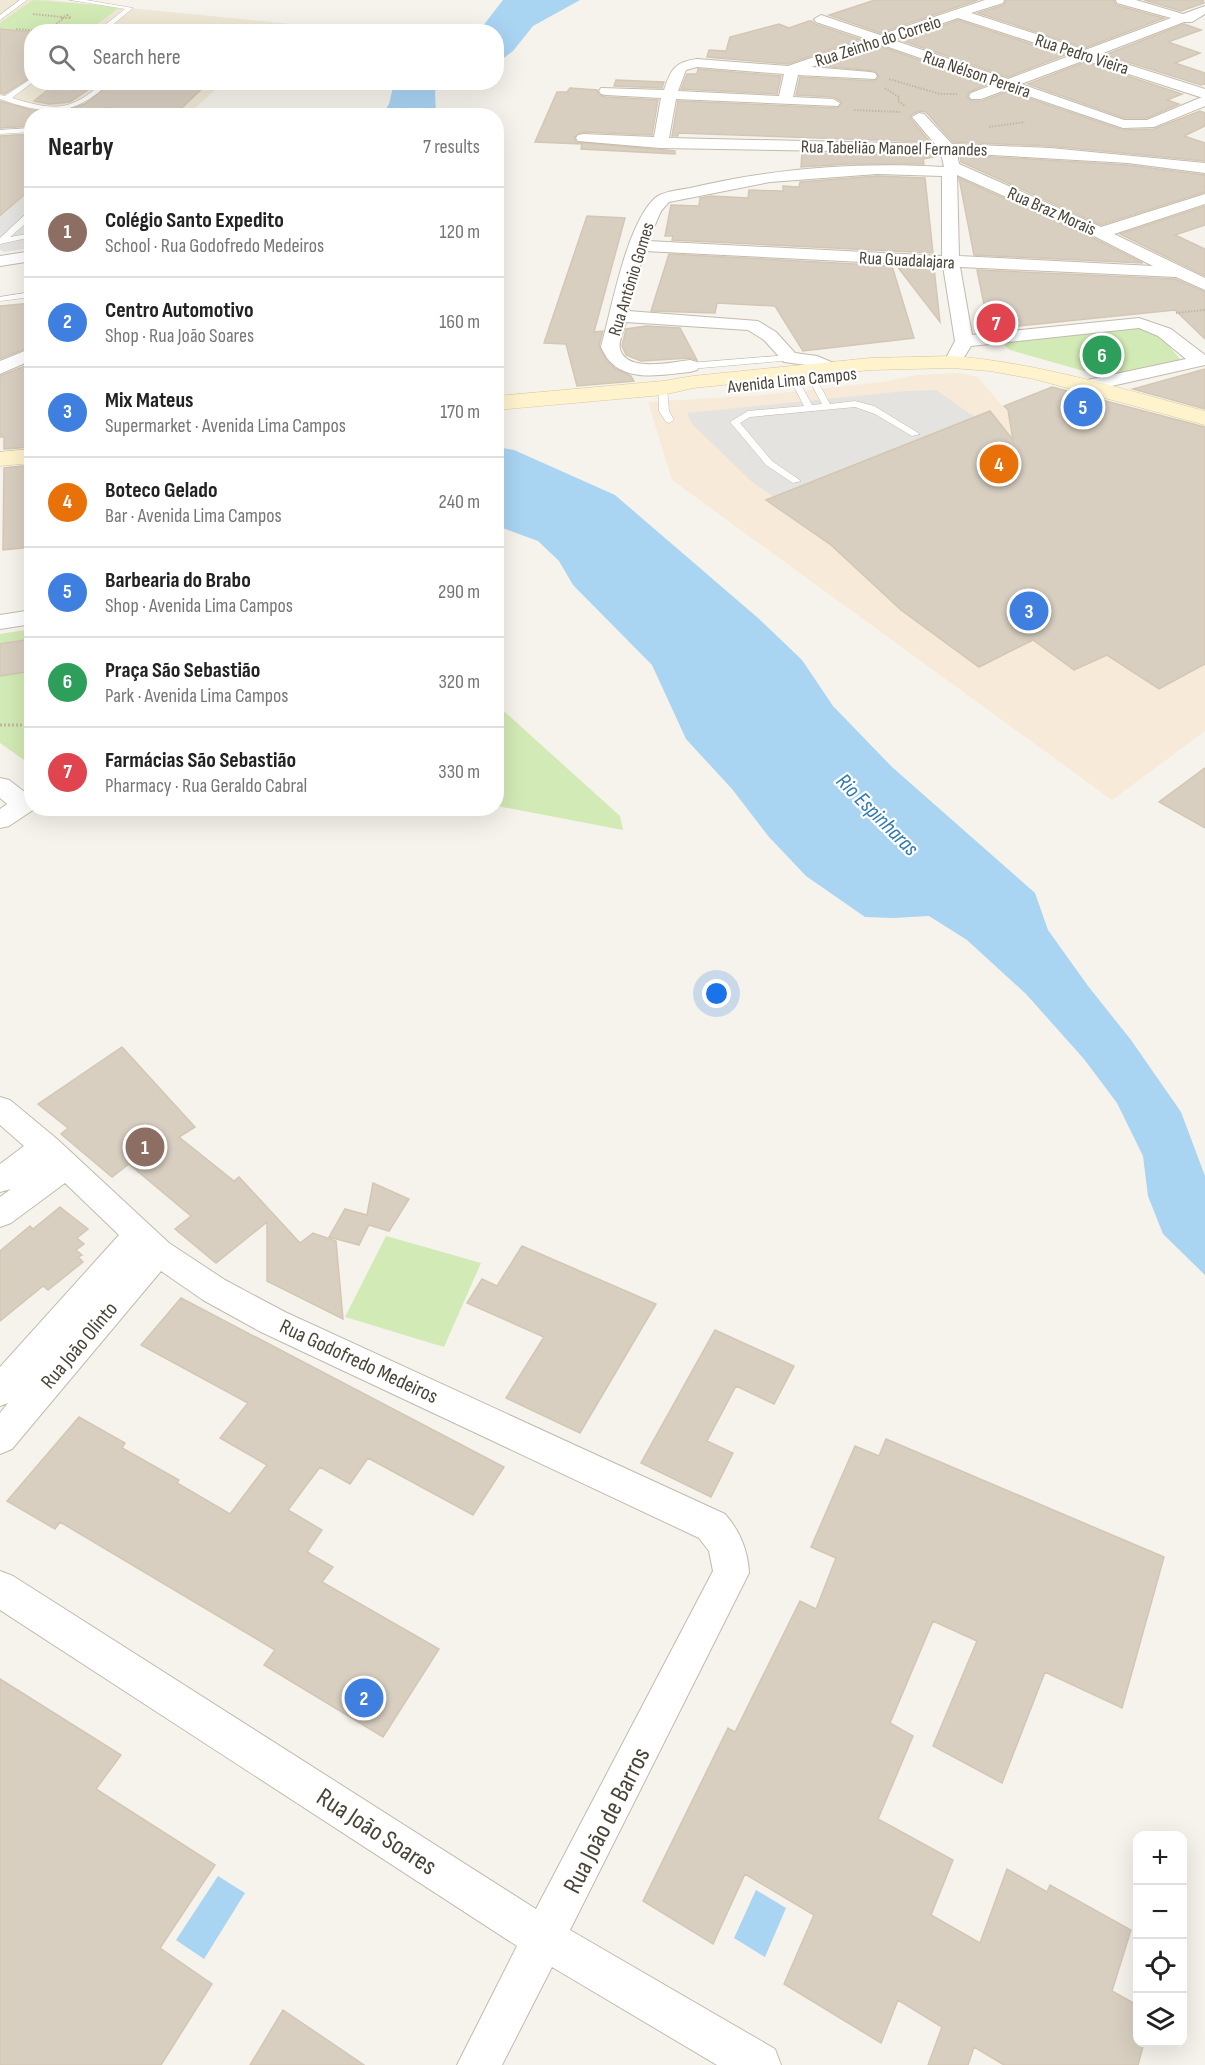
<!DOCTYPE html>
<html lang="en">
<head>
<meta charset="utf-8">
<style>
	body { margin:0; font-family:"Sofia Sans Condensed",sans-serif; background:#f2f2f2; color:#222 }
	.controls { position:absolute; right:18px; bottom:18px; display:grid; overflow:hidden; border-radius:12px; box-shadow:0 6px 24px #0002 }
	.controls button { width:54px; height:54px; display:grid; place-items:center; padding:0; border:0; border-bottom:2px solid #e0e0e0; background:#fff; color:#222; font:30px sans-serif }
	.you { position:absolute; left:717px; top:994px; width:21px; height:21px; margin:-15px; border:4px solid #fff; border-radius:50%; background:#1a73e8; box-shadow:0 0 0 9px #1a73e833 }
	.badge { display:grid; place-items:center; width:39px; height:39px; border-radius:50%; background:#2563eb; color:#fff; font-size:20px; font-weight:700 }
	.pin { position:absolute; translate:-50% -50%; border:3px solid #fff; box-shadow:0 2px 6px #0006 }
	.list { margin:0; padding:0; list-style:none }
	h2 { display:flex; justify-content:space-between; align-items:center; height:78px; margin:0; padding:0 24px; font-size:26px }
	h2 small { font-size:20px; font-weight:400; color:#767676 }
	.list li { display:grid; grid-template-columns:39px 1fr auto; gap:18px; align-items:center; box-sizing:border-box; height:90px; padding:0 24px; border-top:2px solid #e0e0e0 }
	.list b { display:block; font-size:22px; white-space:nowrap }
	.list p { margin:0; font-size:20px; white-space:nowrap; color:#767676 }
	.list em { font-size:20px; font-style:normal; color:#767676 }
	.icon { flex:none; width:33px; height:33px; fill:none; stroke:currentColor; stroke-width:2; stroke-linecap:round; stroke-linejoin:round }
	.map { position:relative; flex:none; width:1205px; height:2065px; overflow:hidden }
	.search { position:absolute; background:#fff; box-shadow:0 6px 24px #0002; left:24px; top:24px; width:480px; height:66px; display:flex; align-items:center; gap:15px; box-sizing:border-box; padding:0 21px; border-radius:24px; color:#767676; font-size:22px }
	.panel { position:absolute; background:#fff; box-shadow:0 6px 24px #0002; left:24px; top:108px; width:480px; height:708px; border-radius:24px }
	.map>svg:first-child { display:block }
	.commercial { fill:#f7ead8 }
	.education { fill:#efe8d6 }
	.green { fill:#d2eab5 }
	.parking { fill:#e5e3e0 }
	.water { fill:#a9d4f2 }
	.building { fill:#d8cfc1; stroke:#d3c7b4; stroke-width:1.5 }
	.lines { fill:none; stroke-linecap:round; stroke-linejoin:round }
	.lane-casing { stroke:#c2bbae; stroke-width:1 }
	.street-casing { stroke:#c2bbae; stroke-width:2 }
	.secondary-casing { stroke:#d6c79b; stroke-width:1 }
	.path-far1 { stroke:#c4b79f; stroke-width:2; stroke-dasharray:1.5 1.5; stroke-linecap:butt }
	.path { stroke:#c4b79f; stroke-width:3; stroke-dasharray:2 2; stroke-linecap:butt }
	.lane { fill:#fff; fill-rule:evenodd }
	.street { fill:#fff; fill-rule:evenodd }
	.secondary { fill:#fff3cd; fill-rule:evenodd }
	.labels { text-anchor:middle; stroke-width:4.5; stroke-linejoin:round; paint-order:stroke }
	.far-street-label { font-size:18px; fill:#4b4439; stroke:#fff }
	.street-label { font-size:21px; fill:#4b4439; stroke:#fff }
	.water-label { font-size:22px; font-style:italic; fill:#2e7ab2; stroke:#fff }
	.near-street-label { font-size:26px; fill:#4b4439; stroke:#fff }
</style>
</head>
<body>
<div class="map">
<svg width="1205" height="2065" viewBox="0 0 1205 2065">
	<rect width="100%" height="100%" fill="#f6f3ec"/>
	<!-- commercial -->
	<path class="commercial" d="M959,373l19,4 50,60 177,54v240l-93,69 -440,-320 -24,-78 113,-7 122,-13 34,-7z"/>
	<!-- education -->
	<path class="education" d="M0,0h49l252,25 -10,7h-259v50l191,1 -36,32 -155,1 -32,4z"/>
	<!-- green -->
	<path class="green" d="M33,0l87,7 -32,24 -46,1 -42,-4v-5z
		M1140,326l13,2 28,32 -76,17 -95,-27 -5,-4v-4z
		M31,629v136l-31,-22v-109z
		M496,704l124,112 3,14 -126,-24z
		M386,1236l95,27 -37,84 -99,-30z"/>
	<!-- parking -->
	<path class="parking" d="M31,189v59l-27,4 -4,-2v-32z
		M936,390l33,23 54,32 -204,84 -68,-48 -59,-57 -5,-11 219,-22z"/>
	<!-- water -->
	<path class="water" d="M503,0h77l-47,26 -20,25 -16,12 -1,-31 -17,-1z
		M394,83l1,-1 54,1 -14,8 1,24h-54l7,-11z
		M496,447l18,3 101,45 143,123 44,42 31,46 59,61 143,126 13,37 40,56 43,54 50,72 24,64v99l-42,-41 -15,-38 -5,-40 -26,-53 -33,-44 -58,-65 -59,-54 -38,-24 -36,2 -28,-1 -59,-41 -37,-39 -37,-48 -46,-50 -34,-74 -79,-80 -14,-24 -21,-20 -41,-15z
		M218,1876l27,17 -41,66 -28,-19z
		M756,1890l30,18 -21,49 -31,-19z"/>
	<!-- building -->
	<path class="building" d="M875,0h103l-98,33 -51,-18z
		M1006,0h108l2,5 48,13 -79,30 -107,-35 26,-8z
		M1144,0h59l1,3 -23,8z
		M958,20l107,35 -57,22 -108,-37z
		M809,21h3l3,3 45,15 -72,25 -81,-7 2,-7 17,1 4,-14 49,-13 10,4z
		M1184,24l17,6 -33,12 32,11 -25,10 30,10v11l-4,1 -96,-30z
		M0,29l32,3v44l-27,18 -5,-1z
		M880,46l108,38 -19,8 -2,5 4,4h11l26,-10 115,39 31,-1 46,-18 5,2v13l-21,10 21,7v18l-155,-15 -97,-4 -27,-30 -7,-1 -8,4 -1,3 20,24 -252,-9v3h-6l6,-35 160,7 4,-6 -8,-5 -38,-2 4,-18 75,4 4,-4 -4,-6 -53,-5z
		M1085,62l97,32 -15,6 12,4 -32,14h-23l-96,-34z
		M698,69l83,7 -4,18 -96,-5 6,-15h10z
		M616,80l48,2 -2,6 -48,-2z
		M58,82h41l-29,20 -20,2 -16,-3z
		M112,82h97l-36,34h-141v10l-32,2v-27l31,9 28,2 26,-8z
		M570,88l27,2 2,5 7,2 52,3 -6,35 -69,-3 -9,5 2,5 99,9v3l-94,-5 1,-5 -47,-2 22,-50h10z
		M32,134v54l-32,28v-80z
		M802,153l137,2v1l-16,3 1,5h-76l-47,3z
		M960,155l168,10 77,10v17l-104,33 -140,-63z
		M877,176l48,2 8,75 -261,-13 1,-4h-8l6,-31 28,1 1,-8 11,-2 37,2 1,-8 34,1v-5l16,1 1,-5z
		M959,178l134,60 50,25 -169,-8z
		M1205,206v19l-30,10 30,14v27l-85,-42z
		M587,216l38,2 -31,114 9,-1 -4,15 8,15 9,8 15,7 3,5 -57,5 -11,-42 -22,-1z
		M669,254l223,12 22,72 -111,13 -28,-45 -58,-3 -2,10 -64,-2z
		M897,266l37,2 6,54z
		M977,270l198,9 30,13v47l-30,-29 -186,19z
		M32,303v43l-32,13v-53z
		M646,326l34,2 17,32 -7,-2 -49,3 -15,-6 -4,-9 4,-17z
		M32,363v84l-28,2v-12h-4v-61z
		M1205,369v40l-72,-20z
		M1052,387l153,40v237l-46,25 -52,-34 -33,15 -41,-30 -54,27 -78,-57 -70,-65 -65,-45 224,-89 23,29 -5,-30 -4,-4z
		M32,465v82l-29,3 1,-82z
		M32,639v32l-32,5v-32z
		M1205,768v60l-46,-26z
		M122,1047l73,80 -16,10 55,44 5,-4 61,66 13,-10 23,8 7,78 -76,-38v-59l-51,41 -41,-34 16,-13 -62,-52 -17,13 -51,-43 7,-6 -30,-24z
		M373,1183l36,16 -20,32 -20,-6 -10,20 -30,-8 16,-28 22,6z
		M60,1207l28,22 -11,9 7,6 -8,6 6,5 -4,2 5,5 -35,28 -5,-4 -43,35v-70l30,-25 3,3z
		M522,1246l134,58 -76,129 -74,-35 38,-61 -77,-34 15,-24 15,7z
		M181,1298l323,169 -31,48 -105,-57 -18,26 -30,-17 -32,43 34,20 -15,22 26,15 -11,15 117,67 -56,88 -119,-72 11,-15 -215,-128 -5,7 -48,-28 72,-84 46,26 -3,5 57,32 -2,3 53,31 37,-49 -47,-27 28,-35 -107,-58z
		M715,1330l79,36 -20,38 -38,-18 -29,55 26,12 -22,44 -70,-34z
		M886,1439l278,118 -42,151 -77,-36 -43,111 -69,-37 44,-105 -44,-20 -43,102 23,13 -35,83 75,41 -22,55 49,28 27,-74 40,23 3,-7 81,45 -19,61 25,14v38h7l-6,22h-134l-30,-18 -6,18h-40l14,-38 -44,-27 -17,43 -97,-59 30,-69 -69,-41 -32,70 -70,-43 85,-173 7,4 65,-131 16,8 20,-51 -25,-11 44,-101 24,10z
		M0,1679l121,76 -25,34 119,76 -55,83 52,36 -51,81h-161z
		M283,2010l81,55h-114z"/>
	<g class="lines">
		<defs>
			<path id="lane" d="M20,0h7l-27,20v-5z
				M70,0h16l47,8 -29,24h-8l29,-23z
				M170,29l3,3h-7z
				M32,78l1,4 -21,16c41,12 58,15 91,-16h7c-36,36 -65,33 -110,17v-4l5,1z
				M32,128v4l-32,2v-4z
				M29,211h3v7l-22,19 22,-4v4l-32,7v-6z
				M32,292v5l-32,4v-4z
				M790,355l4,3 -1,2 -103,9 -4,-3 4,-3z
				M812,375l4,3 14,26 25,-3 19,5 46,28 -8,2 -37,-22 -20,-7 -105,10 -10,6 32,38 29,20 -8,2 -27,-18 -36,-43 18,-11 56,-5 -14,-27 4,-3 4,3 14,26 10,-1 -14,-26z
				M663,385l4,3 2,23 5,9 -5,3 -3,-1 -7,-11v-23z"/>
			<path id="street" d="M985,0h19l-1,3 -32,10 114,37 86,-32 -54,-15 -1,-3h20l47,14 22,-8v8l-13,8h-8l-86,33 107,34v17l-51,21 -31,1 -115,-39 -27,10h-10l-2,-3 2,-3 24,-9 -115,-40 -69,23 59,5 5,1 2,3 -2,3 -77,-4 -5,22 40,2 7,4 -2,3 -162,-7 -7,39 266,6 -23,-27 7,-4 5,1 28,30 98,4 155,15v10l-77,-10 -171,-10 2,11 142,63 104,-33v10l-91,30 91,44v12l-29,-13 -216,-10 12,68 167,-17 32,11 34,26v10l-120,27 -7,-2 -2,-4 2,-4 108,-23 -28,-23 -19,-8 -168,18 -10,16h-12l-3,-4 9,-17 -12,-75 -299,-15 -16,60 130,10 18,11 19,21 22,3 19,8 2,4 -2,4 -7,2 -22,-9 -23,-3 -20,-22 -16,-10 -122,-8c-2,8 -8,20 -6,27 6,24 53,13 70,11l7,2 2,4 -2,4 -7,2c-33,3 -73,13 -89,-25 11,-39 25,-122 54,-149 8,-7 25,-8 35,-10 84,-20 169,-26 254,-21l-3,-14 -281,-5 -82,-7 -2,-3 2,-3 5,-1 71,3 7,-39 -55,-3 -5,-1 -2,-3 2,-3 63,2c7,-21 11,-28 33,-31l91,7 79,-27 -51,-17 -2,-3 7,-4 59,20zM958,18l114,37 -64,24 -115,-39zM1085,60l115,37h2l-55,23h-23l-103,-36zM697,67l87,7 -5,22 -101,-5 8,-21zM877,174l65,2v80l-294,-15 13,-30 8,-9 101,-20zM957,175l137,61 59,30 -194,-10z
				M32,251v10l-32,5v-10z
				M32,348v12l-32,14v-13z
				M32,610v14l-32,5v-14z
				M0,778l9,2 17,13 6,-1v16h4l-27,18 -9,2v-19l7,-5 -7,-6z
				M0,1097l10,3 47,39 112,104 56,37 60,32 440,202c15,17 23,37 24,59l-179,357 205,119 6,16h-64l-165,-98 -50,98h-45l60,-119 -517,-336v-39l13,5 523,333 177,-338 -4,-20 -10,-13 -438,-206 -58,-32 -42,-29 -149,178 -12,5v-41l8,-10 -8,3v-39l119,-132 -54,-52 -54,40 -11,4v-30l44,-32 -33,24 -11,3v-28l24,-18 -24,-21z"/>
			<path id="secondary" d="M953,356c86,7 169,33 252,55v14l-171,-46 -44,-8 -37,-3 -83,2 -177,18 -30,7 -167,15v-14l167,-15 30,-5 177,-18z
				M32,449v14l-32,3v-14z"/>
		</defs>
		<!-- lane casing -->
		<use href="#lane" class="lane-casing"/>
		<!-- street casing -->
		<use href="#street" class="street-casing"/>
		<!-- secondary casing -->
		<use href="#secondary" class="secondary-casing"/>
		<!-- path-far1 -->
		<path class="path-far1" d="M33,14l29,3
			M67,15l4,3h-10z
			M16,29l40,3
			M49,29l14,-10
			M196,32l2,-3
			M240,32l6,-2
			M889,79l51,15h17
			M885,88l14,9 -1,4 7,5
			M106,108l22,3 -4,3
			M854,110l46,2
			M989,127l36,-5
			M1176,313l29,-3"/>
		<!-- path -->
		<path class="path" d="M0,725h32"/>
		<!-- lane -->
		<use href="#lane" class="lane"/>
		<!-- street -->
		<use href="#street" class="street"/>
		<!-- secondary -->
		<use href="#secondary" class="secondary"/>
	</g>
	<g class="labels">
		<!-- far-street labels -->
		<g class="far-street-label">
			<text transform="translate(878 41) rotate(-18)" y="6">Rua Zeinho do Correio</text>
			<text transform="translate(1082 54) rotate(18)" y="6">Rua Pedro Vieira</text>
			<text transform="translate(977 74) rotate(19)" y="6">Rua Nélson Pereira</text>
			<text transform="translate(894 148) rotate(1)" y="6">Rua Tabelião Manoel Fernandes</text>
			<text transform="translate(1052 211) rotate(24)" y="6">Rua Braz Morais</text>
			<text transform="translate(907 260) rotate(3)" y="6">Rua Guadalajara</text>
			<text transform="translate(631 279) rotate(-73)" y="6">Rua Antônio Gomes</text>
			<text transform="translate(792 380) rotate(-6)" y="6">Avenida Lima Campos</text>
		</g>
		<!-- street labels -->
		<g class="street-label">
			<text transform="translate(79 1345) rotate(-50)" y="7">Rua João Olinto</text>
			<text transform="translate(359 1361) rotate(25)" y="7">Rua Godofredo Medeiros</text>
		</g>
		<!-- water labels -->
		<g class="water-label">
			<text transform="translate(878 814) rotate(45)" y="8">Rio Espinharas</text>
		</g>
		<!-- near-street labels -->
		<g class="near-street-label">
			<text transform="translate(606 1820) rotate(-63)" y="9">Rua João de Barros</text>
			<text transform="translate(377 1831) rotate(33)" y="9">Rua João Soares</text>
		</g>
	</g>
</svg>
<div class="controls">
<button>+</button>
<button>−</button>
<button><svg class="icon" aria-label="locate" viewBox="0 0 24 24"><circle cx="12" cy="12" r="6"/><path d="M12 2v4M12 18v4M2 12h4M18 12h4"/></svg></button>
<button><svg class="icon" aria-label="layers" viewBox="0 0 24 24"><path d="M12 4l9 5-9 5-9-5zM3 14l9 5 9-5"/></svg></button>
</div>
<div class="you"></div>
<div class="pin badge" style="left:145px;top:1147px;background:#8d6e63">1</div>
<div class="pin badge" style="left:364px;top:1698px;background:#3f7fe0">2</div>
<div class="pin badge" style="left:1029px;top:611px;background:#3f7fe0">3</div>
<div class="pin badge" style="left:999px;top:464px;background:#e8710a">4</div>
<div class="pin badge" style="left:1083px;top:407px;background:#3f7fe0">5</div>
<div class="pin badge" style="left:1102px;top:355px;background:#2e9e5b">6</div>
<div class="pin badge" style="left:996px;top:323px;background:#e0444e">7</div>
<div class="search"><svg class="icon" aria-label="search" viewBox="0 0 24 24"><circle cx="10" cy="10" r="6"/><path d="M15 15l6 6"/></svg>Search here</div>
<section class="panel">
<h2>Nearby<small>7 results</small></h2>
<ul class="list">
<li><span class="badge" style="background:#8d6e63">1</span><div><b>Colégio Santo Expedito</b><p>School · Rua Godofredo Medeiros</p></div><em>120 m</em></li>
<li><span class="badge" style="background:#3f7fe0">2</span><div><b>Centro Automotivo</b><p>Shop · Rua João Soares</p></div><em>160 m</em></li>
<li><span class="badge" style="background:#3f7fe0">3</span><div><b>Mix Mateus</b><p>Supermarket · Avenida Lima Campos</p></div><em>170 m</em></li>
<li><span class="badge" style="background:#e8710a">4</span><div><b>Boteco Gelado</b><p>Bar · Avenida Lima Campos</p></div><em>240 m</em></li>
<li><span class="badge" style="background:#3f7fe0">5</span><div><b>Barbearia do Brabo</b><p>Shop · Avenida Lima Campos</p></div><em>290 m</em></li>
<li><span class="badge" style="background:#2e9e5b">6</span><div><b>Praça São Sebastião</b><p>Park · Avenida Lima Campos</p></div><em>320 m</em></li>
<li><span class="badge" style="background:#e0444e">7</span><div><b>Farmácias São Sebastião</b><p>Pharmacy · Rua Geraldo Cabral</p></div><em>330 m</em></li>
</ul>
</section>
</div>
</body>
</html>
